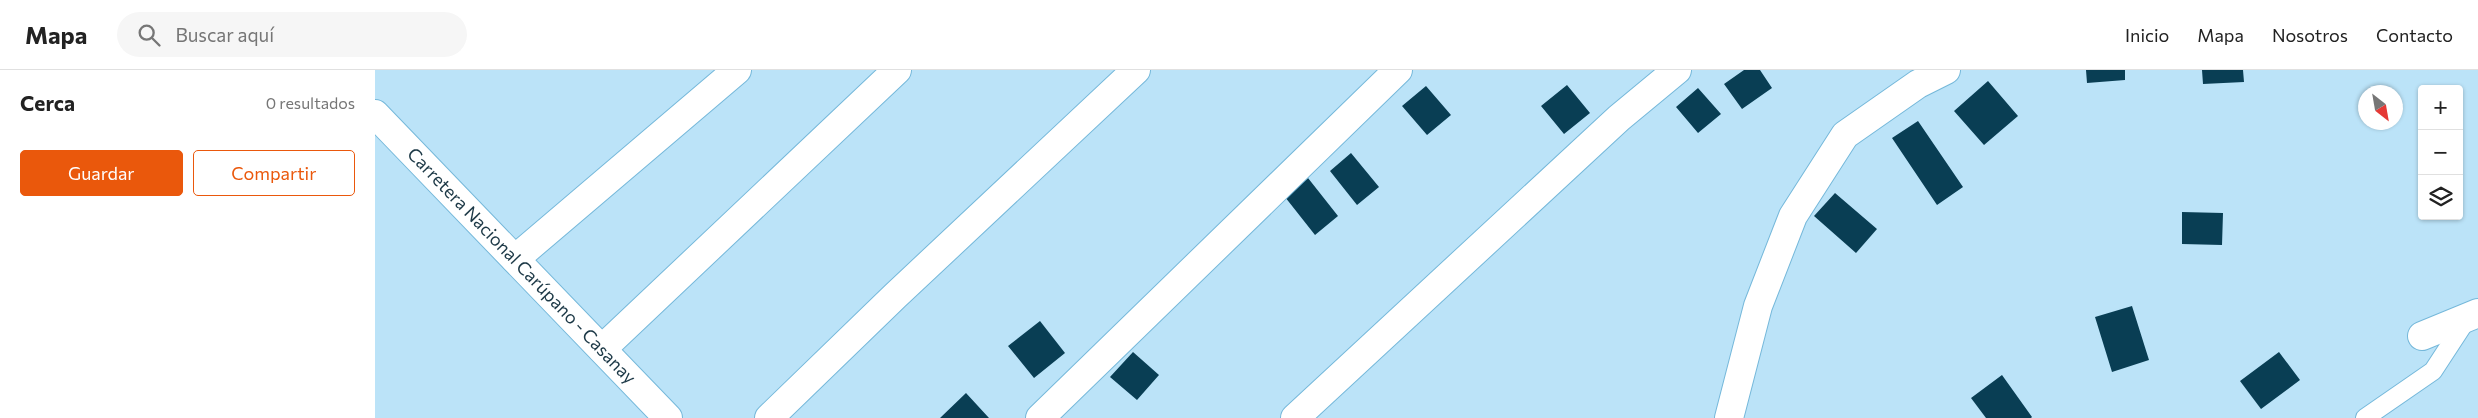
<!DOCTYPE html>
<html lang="es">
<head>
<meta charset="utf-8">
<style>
	body { margin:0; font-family:Commissioner,sans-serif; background:#f6f6f6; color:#222 }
	.controls { position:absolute; right:15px; top:15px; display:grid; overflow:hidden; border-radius:5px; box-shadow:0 1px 4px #0004 }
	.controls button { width:45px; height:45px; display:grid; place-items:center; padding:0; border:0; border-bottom:1px solid #e0e0e0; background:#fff; color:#222; font:25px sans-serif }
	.compass { position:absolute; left:1983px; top:15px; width:45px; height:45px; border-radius:50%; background:#fff; box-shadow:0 1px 4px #0004; rotate:149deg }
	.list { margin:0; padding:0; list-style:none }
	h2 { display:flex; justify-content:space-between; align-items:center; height:65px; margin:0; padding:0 20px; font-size:21px }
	h2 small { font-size:16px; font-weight:400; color:#767676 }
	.actions { display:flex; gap:10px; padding:15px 20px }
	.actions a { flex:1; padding:11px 0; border:1px solid #ea580c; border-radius:5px; text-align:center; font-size:18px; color:#ea580c }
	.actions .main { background:#ea580c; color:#fff }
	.icon { flex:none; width:28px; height:28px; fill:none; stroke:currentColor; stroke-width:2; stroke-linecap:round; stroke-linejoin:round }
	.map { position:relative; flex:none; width:2103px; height:348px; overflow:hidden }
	header { display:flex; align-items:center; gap:30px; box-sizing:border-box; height:70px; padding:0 25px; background:#fff; border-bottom:1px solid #e0e0e0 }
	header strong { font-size:24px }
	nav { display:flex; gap:28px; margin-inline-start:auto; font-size:18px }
	.search { width:350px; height:45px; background:#f6f6f6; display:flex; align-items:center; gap:12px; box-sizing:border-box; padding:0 18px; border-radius:28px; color:#767676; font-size:19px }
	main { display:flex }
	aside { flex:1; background:#fff }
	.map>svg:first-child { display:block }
	.building { fill:#093e54 }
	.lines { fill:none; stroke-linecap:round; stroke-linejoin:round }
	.lane-casing { stroke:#75b8da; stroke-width:20 }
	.street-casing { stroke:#75b8da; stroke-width:30 }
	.highway-casing { stroke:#75b8da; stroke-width:30 }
	.lane { stroke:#fff; stroke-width:18 }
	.street { stroke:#fff; stroke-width:28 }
	.highway { stroke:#fff; stroke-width:28 }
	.labels { text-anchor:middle; stroke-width:5; stroke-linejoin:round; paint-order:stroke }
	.street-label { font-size:18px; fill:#1c3846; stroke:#fdfdfd }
</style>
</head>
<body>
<header>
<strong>Mapa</strong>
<div class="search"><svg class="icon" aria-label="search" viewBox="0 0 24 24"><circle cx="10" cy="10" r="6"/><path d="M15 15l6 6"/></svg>Buscar aquí</div>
<nav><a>Inicio</a><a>Mapa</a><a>Nosotros</a><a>Contacto</a></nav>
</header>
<main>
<aside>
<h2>Cerca<small>0 resultados</small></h2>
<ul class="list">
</ul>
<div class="actions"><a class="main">Guardar</a><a>Compartir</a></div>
</aside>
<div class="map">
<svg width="2103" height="348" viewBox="0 0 2103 348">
	<rect width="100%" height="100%" fill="#bbe3f8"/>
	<!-- building -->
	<path class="building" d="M1369,0h16l12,18 -30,21 -18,-25z
		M1711,0h39v10l-38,3z
		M1827,0h41l1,12 -41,2z
		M1613,11l30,35 -34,29 -30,-34z
		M1192,15l23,28 -26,21 -23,-28z
		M1051,16l25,29 -24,20 -25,-29z
		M1323,18l23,26 -23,19 -22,-26z
		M1543,51l45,66 -26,18 -45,-67z
		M976,83l28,34 -22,18 -27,-34z
		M933,108l30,38 -23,19 -30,-38z
		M1460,123l42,36 -21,24 -42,-37z
		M1807,142l41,1 -1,32 -40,-1z
		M1757,236l17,54 -37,12 -17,-55z
		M665,251l25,32 -31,25 -26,-32z
		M758,282l26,23 -22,25 -27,-23z
		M1904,282l21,28 -39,29 -21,-28z
		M1627,305l30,42 -1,1h-45l-15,-20z
		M591,323l23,25h-49z"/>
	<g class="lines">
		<defs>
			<path id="lane" d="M1990,348l68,-47 34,-52"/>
			<path id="street" d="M140,189l222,-189
				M2047,266l56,-23
				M227,279l295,-279
				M394,348l126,-122 241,-226
				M665,348l358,-348
				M920,348l324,-300 58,-48
				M1354,348l29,-112 35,-90 52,-81 73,-51 28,-14"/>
			<g id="highway">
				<path id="s1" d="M0,44l293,304"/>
			</g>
		</defs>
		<!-- lane casing -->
		<use href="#lane" class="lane-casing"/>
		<!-- street casing -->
		<use href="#street" class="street-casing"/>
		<!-- highway casing -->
		<use href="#highway" class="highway-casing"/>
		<!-- lane -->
		<use href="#lane" class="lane"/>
		<!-- street -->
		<use href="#street" class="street"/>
		<!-- highway -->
		<use href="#highway" class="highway"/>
	</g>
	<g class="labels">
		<!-- street labels -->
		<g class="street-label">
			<text dy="6" stroke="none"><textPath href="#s1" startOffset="211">Carretera Nacional Carúpano - Casanay</textPath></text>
		</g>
	</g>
</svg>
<div class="controls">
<button>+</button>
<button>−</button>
<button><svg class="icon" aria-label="layers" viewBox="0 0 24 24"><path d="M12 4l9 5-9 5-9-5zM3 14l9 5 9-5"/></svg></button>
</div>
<svg class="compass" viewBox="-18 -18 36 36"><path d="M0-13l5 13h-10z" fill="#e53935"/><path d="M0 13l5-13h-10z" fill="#767676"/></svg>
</div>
</main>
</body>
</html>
